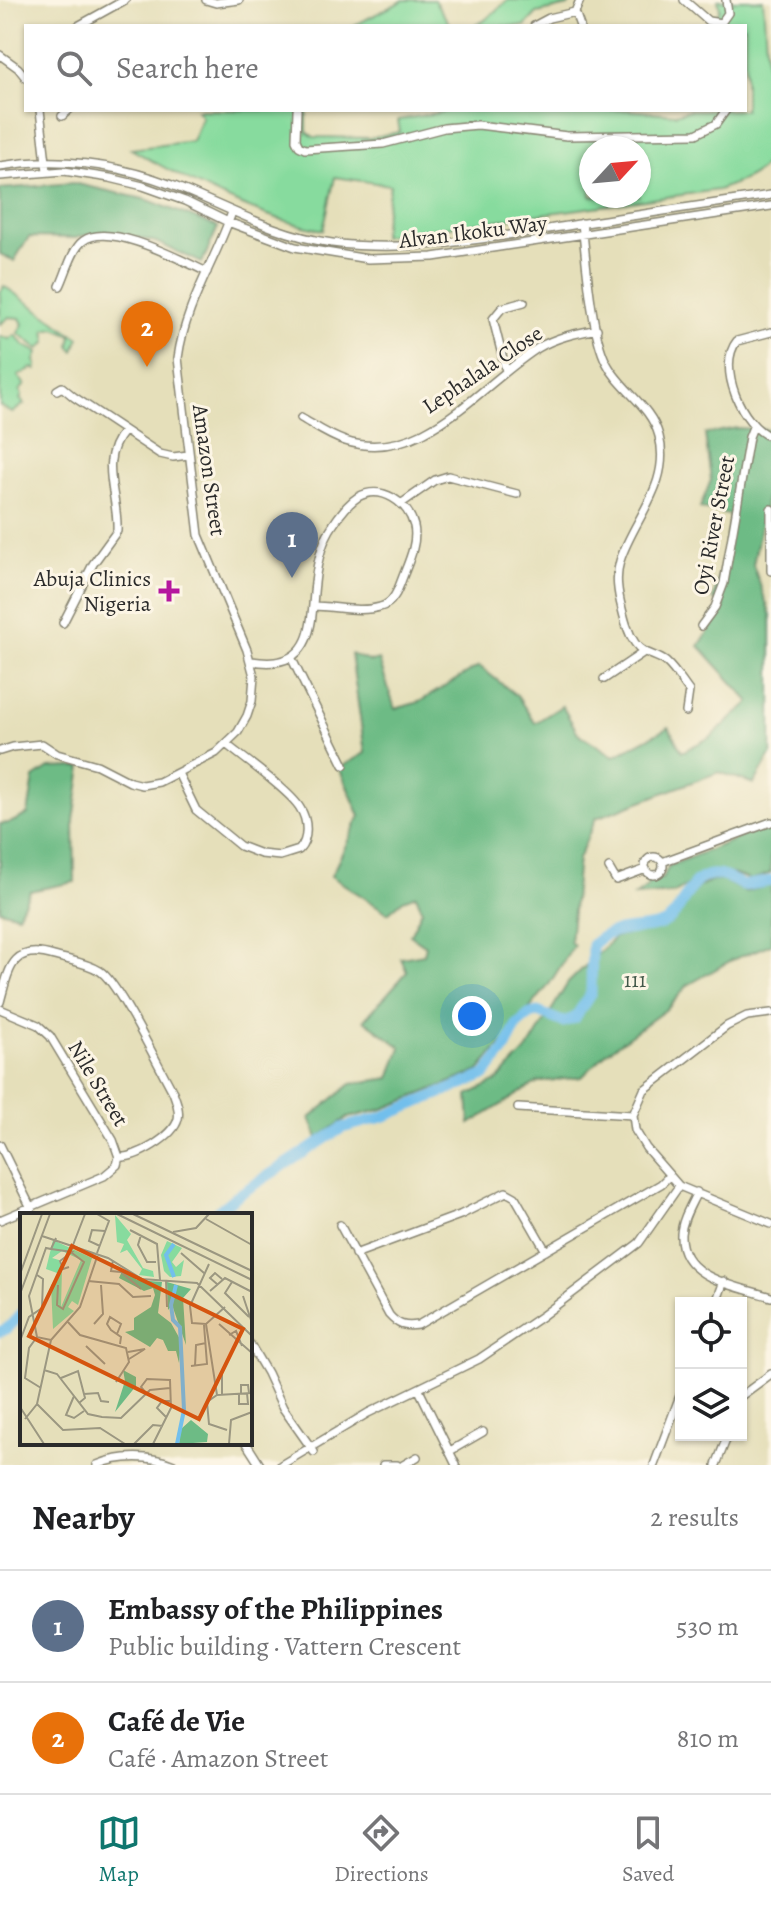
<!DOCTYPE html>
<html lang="en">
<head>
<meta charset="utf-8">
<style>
	body { margin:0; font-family:Alegreya,serif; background:#f6f6f6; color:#202124 }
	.controls { position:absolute; right:24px; bottom:24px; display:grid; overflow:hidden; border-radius:0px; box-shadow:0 2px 6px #0004 }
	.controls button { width:72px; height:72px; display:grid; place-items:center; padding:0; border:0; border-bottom:2px solid #e0e0e0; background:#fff; color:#202124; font:40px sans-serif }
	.compass { position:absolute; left:579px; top:136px; width:72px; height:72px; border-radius:50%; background:#fff; box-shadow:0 2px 6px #0004; rotate:64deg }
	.you { position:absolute; left:472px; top:1016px; width:28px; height:28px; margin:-20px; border:6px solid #fff; border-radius:50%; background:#1a73e8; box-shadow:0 0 0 12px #1a73e833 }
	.badge { display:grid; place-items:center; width:52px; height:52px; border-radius:50%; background:#0f766e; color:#fff; font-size:26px; font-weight:700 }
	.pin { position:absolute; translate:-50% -66px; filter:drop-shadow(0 2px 4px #0008) }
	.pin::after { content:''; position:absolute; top:42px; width:28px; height:24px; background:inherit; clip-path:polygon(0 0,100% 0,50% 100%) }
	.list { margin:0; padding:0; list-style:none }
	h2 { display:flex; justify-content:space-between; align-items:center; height:104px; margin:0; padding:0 32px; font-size:34px }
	h2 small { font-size:26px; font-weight:400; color:#757577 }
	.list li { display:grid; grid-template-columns:52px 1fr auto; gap:24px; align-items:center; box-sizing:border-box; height:112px; padding:0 32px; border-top:2px solid #e0e0e0 }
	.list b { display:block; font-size:30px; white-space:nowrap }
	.list p { margin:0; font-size:26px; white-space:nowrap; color:#757577 }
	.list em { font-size:26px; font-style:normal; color:#757577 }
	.icon { flex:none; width:44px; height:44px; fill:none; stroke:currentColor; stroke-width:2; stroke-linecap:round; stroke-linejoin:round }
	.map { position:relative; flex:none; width:771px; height:1465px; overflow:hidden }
	.search { position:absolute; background:#fff; box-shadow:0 2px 6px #0004; left:24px; right:24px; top:24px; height:88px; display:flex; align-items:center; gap:20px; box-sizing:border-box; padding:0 28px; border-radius:0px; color:#757577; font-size:30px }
	.sheet { height:328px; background:#fff }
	nav { display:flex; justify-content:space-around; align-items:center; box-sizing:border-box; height:112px; border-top:2px solid #e0e0e0; background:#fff; font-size:22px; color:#757577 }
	nav a { display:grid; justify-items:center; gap:4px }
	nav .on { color:#0f766e }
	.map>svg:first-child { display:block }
	.green { fill:#87db9e; stroke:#598364; stroke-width:2; fill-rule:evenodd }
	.forest { fill:#6dbb85; stroke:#4c7358; stroke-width:2 }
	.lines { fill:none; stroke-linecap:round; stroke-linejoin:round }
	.river { stroke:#72bfec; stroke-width:11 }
	.minor-casing { stroke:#888572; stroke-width:10 }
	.minor { stroke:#fff; stroke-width:7 }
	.poi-dot { fill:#b5179e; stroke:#fcf5e5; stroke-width:3 }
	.labels { text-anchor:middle; stroke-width:6; stroke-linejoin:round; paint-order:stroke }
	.street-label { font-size:22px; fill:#2b2b2b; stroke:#fcf5e5 }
	.poi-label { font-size:22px; fill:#2b2b2b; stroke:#fcf5e5; text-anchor:end }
	.park-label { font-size:22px; fill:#425748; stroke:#fcf5e5 }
	.inset-river { fill:none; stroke:#72bfec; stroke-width:4 }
	.inset-road { fill:none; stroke:#9b9781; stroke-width:2 }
	.view { fill:#d5540f; fill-opacity:0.15; stroke:#d5540f; stroke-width:4 }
	.inset-edge { fill:none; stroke:#2b2b2b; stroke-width:4 }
</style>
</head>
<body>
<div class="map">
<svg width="771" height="1465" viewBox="0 0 771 1465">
	<rect width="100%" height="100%" fill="#fcf5e5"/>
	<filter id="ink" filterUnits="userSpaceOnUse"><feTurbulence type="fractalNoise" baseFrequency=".0125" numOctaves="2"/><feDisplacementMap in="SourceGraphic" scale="16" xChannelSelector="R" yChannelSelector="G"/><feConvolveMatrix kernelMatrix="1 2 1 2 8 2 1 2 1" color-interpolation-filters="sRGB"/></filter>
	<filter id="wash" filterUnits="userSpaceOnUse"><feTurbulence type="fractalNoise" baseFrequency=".006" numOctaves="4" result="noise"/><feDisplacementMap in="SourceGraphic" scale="32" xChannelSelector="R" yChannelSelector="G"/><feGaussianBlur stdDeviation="1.8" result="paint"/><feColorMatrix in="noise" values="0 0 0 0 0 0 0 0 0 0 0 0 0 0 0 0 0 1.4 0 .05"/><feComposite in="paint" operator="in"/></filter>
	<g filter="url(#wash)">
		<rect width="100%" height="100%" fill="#e5dfba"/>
		<!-- green -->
		<path class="green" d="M404,0h30l17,26h-98z
			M508,0h64l-4,6 -31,7 -12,13h-52l12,-6z
			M718,0h45c2,26 8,140 7,157 -11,20 -32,25 -52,33l-336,46 8,-51 -55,-8 -12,53c-64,-11 -136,-49 -192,-81l61,-8 10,-24 -5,-7h110v22l7,5 56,1 30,-6 -2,-12 55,-10h174l48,4 14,-4h56v-84h-33l8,-17zM591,148h48v48h-48z
			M4,286l75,52 -5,13 -4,-5 2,-11 -17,-7 -10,2 2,12 -8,7 -21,-16 5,-9 -3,-6 -11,-1 -9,7v-31z
			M15,335l10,11 13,6 -3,9 2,4 -1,5 -4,-2 -14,8 7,9 -5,5 2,6 -2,3 4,5 -12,9 -12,-7v-70l9,3z"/>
		<!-- forest -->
		<path class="forest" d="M73,183l75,17 70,27 -16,36 -46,-21 -22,-5 -24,-4 -20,1 -14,4 -47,-1 -15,24 -14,-7v-65z
			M737,428l34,2v42l-18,93 18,51v139l-17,29 -35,-12 -123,46 -18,41 -8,83 4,3 -26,41 -69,85 -96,38 -36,9 -29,20 -8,-20 41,-34 39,-6 11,-31 -37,-27 43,-48 -6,-14 23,-4 2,-8 -16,-11 12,-25 -6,-15 -13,5 -15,13 -57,-37 29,-60 -21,-48 26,-15 -14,-99 20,8 8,-2 16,49 24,-7 60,-36 38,30 18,27 27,-17 16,27 36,23 55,-29 13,25 29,-15 39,-35 -51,-56 26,-40 -12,-7 11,-39 6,-45 -30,-7 11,-28 -6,-46z
			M82,767l-8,53 1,62 -45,9 -12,24 -18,-5v-86l10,-1 18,-9 6,-36 15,-10z
			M771,825v48l-20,7 -18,-6 -26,-2 -32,21 -40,3 13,-10 -3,-9 17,2 7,-13z
			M712,880l12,1 21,11 26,-7v59l-39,16 -44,25 -20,23 -61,44 -25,25 -44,5 -68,42 -2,-29 29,-14 31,-32 40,-66 47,-46 56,-13 26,-36z"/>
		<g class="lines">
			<!-- river -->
			<path class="river" d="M213,1215l22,-18 107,-69 41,-11 102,-42 19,-24 13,-26 13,-11 8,-2 25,10 12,-4 16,-25 1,-48c20,-21 45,-12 70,-21 28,-10 24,-75 81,-38l28,-5
				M0,1332l8,-4 14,-15"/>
		</g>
	</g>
	<g filter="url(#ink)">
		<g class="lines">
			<defs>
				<path id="minor" d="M206,0l10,3 23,-3
					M580,0l-5,12 5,14
					M684,0l24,21 13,2 7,-10 -2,-13
					M78,26l47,-26
					M534,26l15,-8 26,-6
					M0,55l18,13 8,10
					M40,110l7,61
					M297,110l-1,30 3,6 6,3 78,-5 61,-16 34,-3 89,11 129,-2 20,-10 10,-14
					M62,116l7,-6
					M0,166c65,-11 129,0 189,26 47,20 92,44 143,51 79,10 157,-5 235,-17 68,-11 136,-21 204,-31
					M0,176l64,-5 46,7 33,8 42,15 43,21 67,25 73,12 65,-2 338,-51
					M582,223c4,35 9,110 24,139 13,27 45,43 53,74 13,48 -26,83 -39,125 -5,16 -2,32 2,48 3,12 6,24 13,34 8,12 21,11 31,19 9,8 16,20 23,29l-3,21
					M60,286c6,-12 12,-37 23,-45 26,-20 98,19 124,31
					M771,332l-34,9c-21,25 5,86 34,96
					M506,371l-13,-52 9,-11 22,-6
					M57,390l5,-3 12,10 86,57 13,3 15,-2
					M301,418c14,8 28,18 44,23 77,25 136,-57 193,-93 18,-11 39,-15 59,-19
					M402,503l33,-23 13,-4 69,18
					M771,509v62
					M63,623l30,-59 24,-33c2,-36 -20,-69 7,-100
					M701,626l14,-19 9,-24 25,-146 4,-10
					M291,657l53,108
					M251,661c7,1 16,2 24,1 41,-5 36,-49 40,-79 2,-20 7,-42 18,-58 7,-11 14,-21 25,-28 23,-13 50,5 56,29 4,17 -6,37 -12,53 -4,11 -9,25 -22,28 -21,6 -45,-1 -67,-1
					M604,679l40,-27
					M0,751l13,-4 29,-3 15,10 40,11 33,17 12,3 17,-3 57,-29 22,-21 9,-16 5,-15 2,-25 -7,-26 -48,-115 -21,-177c7,-53 37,-96 54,-146
					M178,773l18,37 44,36 21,8 19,2 19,-6c10,-11 9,-30 1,-42 -10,-17 -57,-50 -74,-64
					M645 866a9 9 0 1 1 18 0a9 9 0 1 1-18 0Z
					M662,862l109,-40
					M609,868l7,12 30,-11
					M0,1002c9,-33 12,-59 54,-46 14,4 33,7 46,15 18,11 60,98 73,121 3,8 7,18 5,27 -4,17 -42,40 -59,38
					M0,1009l38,16 12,11 63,104 6,17
					M771,1013l-24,3 -20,10 -83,64 -11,25 2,15 11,18 33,38 92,38
					M518,1108l115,7
					M0,1145l31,63
					M697,1192c-6,13 -15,27 -16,42 -2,45 57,52 90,63
					M0,1220l104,-44 13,-11 2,-8
					M340,1225l49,90c9,10 15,12 29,10l243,-141 8,-8
					M355,1254l105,-39 46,-23 9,5 31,54
					M716,1303l8,-22
					M250,1344l17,29 16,35 31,44
					M419,1390l37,75
					M741,1396l30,-22
					M246,1443l14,22
					M450,1451l33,-19
					M97,1465c23,-10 54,-10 77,0
					M281,1465l87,-52 111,-54 63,-43 97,-73 40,-57
					M383,1465h14
					M403,1465l14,-8
					M654,1465l27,-72
					M716,1465l12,-30"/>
			</defs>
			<!-- minor casing -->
			<use href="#minor" class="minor-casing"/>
			<!-- minor -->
			<use href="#minor" class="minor"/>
		</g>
	</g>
	<!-- markers -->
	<path class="poi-dot" d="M165 579h8v8h8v8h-8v8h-8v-8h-8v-8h8z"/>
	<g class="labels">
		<!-- street labels -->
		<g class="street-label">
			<text transform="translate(473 231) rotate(-7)" y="8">Alvan Ikoku Way</text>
			<text transform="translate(482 369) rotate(-34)" y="8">Lephalala Close</text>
			<text transform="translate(210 470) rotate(82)" y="8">Amazon Street</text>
			<text transform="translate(713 525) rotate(-79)" y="8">Oyi River Street</text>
			<text transform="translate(99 1083) rotate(59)" y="8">Nile Street</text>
		</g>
		<!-- poi labels -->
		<g class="poi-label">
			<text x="151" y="586">Abuja Clinics<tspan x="151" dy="25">Nigeria</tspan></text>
		</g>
		<!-- park labels -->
		<g class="park-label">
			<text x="635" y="987">111</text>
		</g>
	</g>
	<!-- overview -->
	<g transform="translate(20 1213)">
		<rect width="232" height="232" fill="#e5dfba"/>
		<path d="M95,2l16,19 -4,6 16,28 10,3 1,6 -15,-2 3,-6 -15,-19 -7,3 4,-9 -7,-2zM33,27l39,18 -14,47 -6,-4 -4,6 6,4 -21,18 -2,-44 7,-5 -1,-7 -11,-4zM42,38l19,9 -20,47 1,-37 -3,-10 -7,-2zM147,28l15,7 -10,14 4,5 8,-7 -3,16 -11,1 -6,-6 -3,-16z" fill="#87db9e" fill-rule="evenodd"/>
		<path d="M103,56l14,11 25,2 -4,31 13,10 10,18 -2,22 -3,-12h-8l-5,-11 -6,-2 -7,9 -25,-15 9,-2v-12l17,-11 4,-12 -2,-7 -9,3 -25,-13zM147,69l24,7 -8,9 3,47 -14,-40 -4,5zM103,157l13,7v9l-21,26 10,-31zM171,207l17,14 -1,8 -28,2 2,-15z" fill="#6dbb85"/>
		<path class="inset-river" d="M154,64l-8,-22 8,-11M156,72l-5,20 2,15 7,7 4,83 -7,34"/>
		<path class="inset-road" d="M77,1l12,7 -12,32M97,1l135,66M113,1l119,57M186,6l46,26M110,17l27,14 3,36M153,19l23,-4 13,-14M121,22l-3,10 9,17h9M22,23l66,22 34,21 55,4 55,53M53,32l12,-31M80,33l-11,-5 3,-11 13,1M31,36l21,3 -12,9 3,8 6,-2M161,40l23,20M93,47l-2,11 10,1 20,17M189,51l-19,42 2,17 14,1 19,-17M0,61l22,-60M146,67l1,27M68,68l31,3 14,13 18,-1M212,69l-7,11 24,24M197,71l-7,-6 5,-5 7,6M38,72l-1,20 6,4 21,-47 -12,-9M190,78l15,-13 27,14M0,81l30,-80M223,83l9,27M47,108l13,14 46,13 3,14 -13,20M74,111l9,-10 -2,-29M186,111l11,71M199,111l33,29M97,121l4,-10 -11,-7 -3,7 4,6 10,7 -1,7M209,122l7,-4 6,15M17,124l-8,-41 17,-48 5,1 5,-11M0,128l9,-24 13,-9 1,-29 -6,-4M66,133l19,18M108,139l17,-3 -16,10M171,153l16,-2 -3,-39M175,153l1,-21 10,-2M24,157l13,4 31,40 14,3 19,1 29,-28 20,-2M202,157v25M41,165l17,-7 7,27 -6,5M21,175l-16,-10 4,-30 8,-11 14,3M126,180l-5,-6 6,-8 23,1 1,28 -18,36M64,181l14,-1 3,8 8,1M219,181v10h9l-1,-11M221,181v-9h7l1,8M54,183l-8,19 8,3 10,-7M17,191l26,26 37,-2 25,16M0,194l24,37M146,204l-9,-9 5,-7h9M5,206l12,-15 14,-64 29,-33 18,-53M207,217l-18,-6 -2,-22 10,-7 35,-2M114,231l19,-19 10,1M209,231l2,-24 21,-8"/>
		<path class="view" d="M52,33l171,83 -44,90 -170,-83z"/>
		<rect width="232" height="232" class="inset-edge"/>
	</g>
</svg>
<div class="controls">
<button><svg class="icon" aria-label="locate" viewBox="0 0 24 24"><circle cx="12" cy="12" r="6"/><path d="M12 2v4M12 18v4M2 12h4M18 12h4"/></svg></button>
<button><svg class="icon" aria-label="layers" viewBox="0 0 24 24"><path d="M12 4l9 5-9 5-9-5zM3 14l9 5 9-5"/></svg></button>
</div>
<svg class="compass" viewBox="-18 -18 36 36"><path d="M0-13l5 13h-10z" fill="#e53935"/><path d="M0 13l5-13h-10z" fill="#757577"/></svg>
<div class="you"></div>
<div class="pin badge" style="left:292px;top:578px;background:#5c6f8a">1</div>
<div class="pin badge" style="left:147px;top:367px;background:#e8710a">2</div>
<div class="search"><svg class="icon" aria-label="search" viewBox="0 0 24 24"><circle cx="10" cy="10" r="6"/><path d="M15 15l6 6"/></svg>Search here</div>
</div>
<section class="sheet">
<h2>Nearby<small>2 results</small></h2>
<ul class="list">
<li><span class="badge" style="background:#5c6f8a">1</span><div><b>Embassy of the Philippines</b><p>Public building · Vattern Crescent</p></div><em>530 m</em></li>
<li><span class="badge" style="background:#e8710a">2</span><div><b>Café de Vie</b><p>Café · Amazon Street</p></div><em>810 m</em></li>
</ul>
</section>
<nav>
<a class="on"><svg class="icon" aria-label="map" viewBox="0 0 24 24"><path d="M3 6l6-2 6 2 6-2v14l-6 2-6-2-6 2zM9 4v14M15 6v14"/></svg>Map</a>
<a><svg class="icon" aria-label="directions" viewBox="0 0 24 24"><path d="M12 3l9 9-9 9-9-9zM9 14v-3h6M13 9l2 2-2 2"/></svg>Directions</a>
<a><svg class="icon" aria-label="saved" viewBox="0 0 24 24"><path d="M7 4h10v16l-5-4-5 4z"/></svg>Saved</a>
</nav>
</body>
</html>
